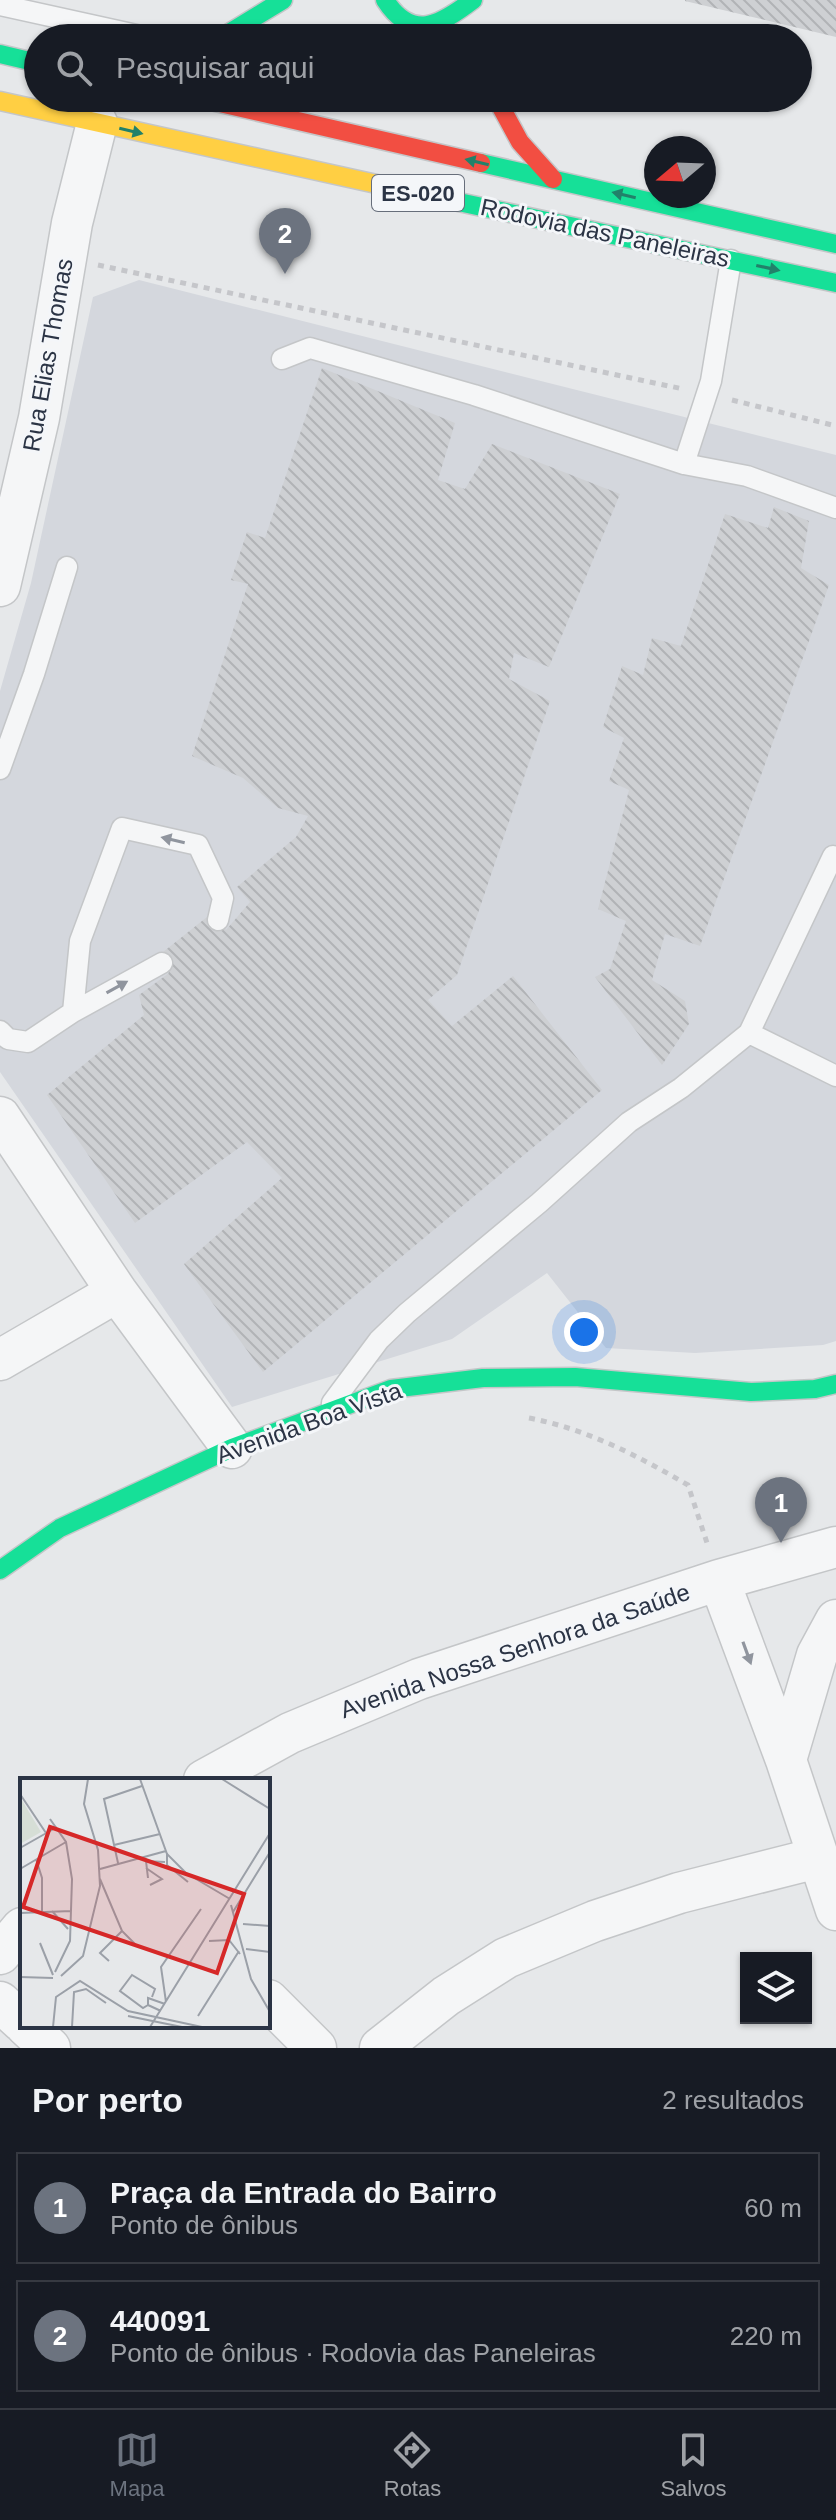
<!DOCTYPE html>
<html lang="pt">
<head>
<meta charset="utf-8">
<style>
	body { margin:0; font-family:Helvetica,sans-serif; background:#242831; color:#f1f3f6 }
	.controls { position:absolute; right:24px; bottom:24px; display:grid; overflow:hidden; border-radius:0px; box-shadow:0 2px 6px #0004 }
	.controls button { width:72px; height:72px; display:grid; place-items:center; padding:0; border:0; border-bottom:2px solid #363941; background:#171b24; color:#f1f3f6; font:40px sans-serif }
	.compass { position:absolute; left:644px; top:136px; width:72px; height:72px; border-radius:50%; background:#171b24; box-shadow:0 2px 6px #0004; rotate:251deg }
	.you { position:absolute; left:584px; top:1332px; width:28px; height:28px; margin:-20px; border:6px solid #fff; border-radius:50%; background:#1a73e8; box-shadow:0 0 0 12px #1a73e833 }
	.badge { display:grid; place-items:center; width:52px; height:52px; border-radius:50%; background:#6c737f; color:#fff; font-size:26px; font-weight:700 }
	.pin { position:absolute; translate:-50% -66px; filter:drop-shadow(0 2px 4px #0008) }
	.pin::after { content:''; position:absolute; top:42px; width:28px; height:24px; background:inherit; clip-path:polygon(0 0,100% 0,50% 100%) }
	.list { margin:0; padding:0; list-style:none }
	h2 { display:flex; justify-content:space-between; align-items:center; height:104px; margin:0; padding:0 32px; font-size:34px }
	h2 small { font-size:26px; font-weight:400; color:#9ea1a6 }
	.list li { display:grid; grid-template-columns:52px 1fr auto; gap:24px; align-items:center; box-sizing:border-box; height:112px; margin:0 16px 16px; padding:0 16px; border:2px solid #363941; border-radius:0px }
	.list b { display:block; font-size:30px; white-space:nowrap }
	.list p { margin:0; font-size:26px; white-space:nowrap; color:#9ea1a6 }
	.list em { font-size:26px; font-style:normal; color:#9ea1a6 }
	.icon { flex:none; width:44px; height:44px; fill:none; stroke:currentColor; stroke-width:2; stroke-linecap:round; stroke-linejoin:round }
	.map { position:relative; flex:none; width:836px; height:2048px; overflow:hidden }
	.search { position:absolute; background:#171b24; box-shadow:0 2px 6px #0004; left:24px; right:24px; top:24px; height:88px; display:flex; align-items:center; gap:20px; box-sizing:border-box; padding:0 28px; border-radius:44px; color:#9ea1a6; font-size:30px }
	.sheet { height:360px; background:#171b24 }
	nav { display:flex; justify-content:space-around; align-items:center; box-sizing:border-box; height:112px; border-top:2px solid #363941; background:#171b24; font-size:22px; color:#9ea1a6 }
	nav a { display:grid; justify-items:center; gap:4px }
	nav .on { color:#6c737f }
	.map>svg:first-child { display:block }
	.built { fill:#d4d7dd }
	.building { fill:url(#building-back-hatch) }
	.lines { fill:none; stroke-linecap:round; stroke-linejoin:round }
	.lane-casing { stroke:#c4c6c8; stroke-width:23 }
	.street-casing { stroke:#c4c6c8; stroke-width:43 }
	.fast-casing { stroke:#c4c6c8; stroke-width:21 }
	.slow-casing { stroke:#c4c6c8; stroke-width:21 }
	.jam-casing { stroke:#c4c6c8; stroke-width:21 }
	.path { stroke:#c5c6ca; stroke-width:5; stroke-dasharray:6 6; stroke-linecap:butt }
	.lane { stroke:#f5f6f7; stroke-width:20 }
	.street { stroke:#f5f6f7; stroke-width:40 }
	.fast { stroke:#16e098; stroke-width:18 }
	.slow { stroke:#ffcf43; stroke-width:18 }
	.jam { stroke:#f24e42; stroke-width:18 }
	.oneway { fill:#22816a }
	.oneway2 { fill:#90959e }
	.labels { text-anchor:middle; stroke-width:6; stroke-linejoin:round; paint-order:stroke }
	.shield { fill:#f4f6f9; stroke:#676e7b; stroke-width:2 }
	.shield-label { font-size:22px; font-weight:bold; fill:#2b3445 }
	.street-label { font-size:24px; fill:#2b3445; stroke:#f4f6f9 }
	.inset-road { fill:none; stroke:#9ba0a8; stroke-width:2 }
	.view { fill:#d62828; fill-opacity:0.15; stroke:#d62828; stroke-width:4 }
	.inset-edge { fill:none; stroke:#2b3445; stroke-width:4 }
</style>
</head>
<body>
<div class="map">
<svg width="836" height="2048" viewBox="0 0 836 2048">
	<defs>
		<pattern id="building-back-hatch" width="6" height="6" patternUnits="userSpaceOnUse" patternTransform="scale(2)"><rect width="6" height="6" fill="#ced0d3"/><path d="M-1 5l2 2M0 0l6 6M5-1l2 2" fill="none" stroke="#b1b3b6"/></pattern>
	</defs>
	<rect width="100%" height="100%" fill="#e6e8ea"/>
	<!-- built -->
	<path class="built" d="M139,280l697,175v886l-13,4 -128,8 -89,-5 -59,-75 -95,66 -220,68 -232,-335v-381l31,-108 62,-286z"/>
	<!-- building -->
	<path class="building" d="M685,0h151v37l-151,-36z
		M322,368l133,55 -17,57 27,9 27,-45 128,50 -71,173 -35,-14 -5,26 41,22 -93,274 -29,25 24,26 61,-50 89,114 -339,282 -79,-108 98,-86 -35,-36 -112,81 -88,-128 97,-80 -5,-20 30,-22 -11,-17 54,-43 14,17 24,-28 -13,-15 59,-50 12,-21 -30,-8 -35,-30 -51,-22 56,-172 -17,-4 16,-48 18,6z
		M774,507l35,14 -8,47 28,17 -129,361 -35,-12 -13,46 33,21 4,23 -27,41 -67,-88 15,-8 16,-48 -28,-12 31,-119 -20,-9 15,-43 -21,-11 19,-61 21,9 9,-37 29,8 44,-132 43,14z"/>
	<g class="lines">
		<defs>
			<path id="lane" d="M0,5l150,33
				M282,359l28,-11 164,47 210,69 63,12 89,32
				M684,464l27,-83 20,-121
				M0,769l34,-95 33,-107
				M73,1012l7,-71 42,-113 76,17 25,53 -5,22
				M0,1031l8,8 20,3 45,-30 89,-49
				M749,1033l87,43
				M332,1403l47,-63 28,-27 132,-110 90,-81 52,-34 68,-55 84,-177"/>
			<path id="street" d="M0,586l39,-168 33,-195 25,-100
				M0,1117l117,175 115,156
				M0,1360l117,-68
				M719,1580l67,180 50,150
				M786,1760l31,-105 19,-35
				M204,1780l86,-47 129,-54 300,-99 117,-33
				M0,1954l22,-26
				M268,2000l48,48
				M0,2002l22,20
				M26,2026l24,22
				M380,2048l66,-52 60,-38 89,-37 84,-28 138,-35"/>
			<path id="fast" d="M385,0c27,42 55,25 88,0
				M221,38l62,-38
				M0,54l38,9
				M481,163l355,81
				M440,198l396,85
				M0,1570l60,-42 172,-80 159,-59 92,-11 92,-1 176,15 64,-3 21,-5"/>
			<path id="slow" d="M0,101l440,97"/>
			<path id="jam" d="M198,98l283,65
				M496,98l24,44 33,37"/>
		</defs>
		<!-- lane casing -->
		<use href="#lane" class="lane-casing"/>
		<!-- street casing -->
		<use href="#street" class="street-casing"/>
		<!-- fast casing -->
		<use href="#fast" class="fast-casing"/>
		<!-- slow casing -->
		<use href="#slow" class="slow-casing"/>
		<!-- jam casing -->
		<use href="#jam" class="jam-casing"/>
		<!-- path -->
		<path class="path" d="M98,265l585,124
			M732,400l104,26
			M529,1418c58,11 109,38 159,67l20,61"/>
		<!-- lane -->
		<use href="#lane" class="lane"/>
		<!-- street -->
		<use href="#street" class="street"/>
		<!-- fast -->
		<use href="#fast" class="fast"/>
		<!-- slow -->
		<use href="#slow" class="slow"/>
		<!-- jam -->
		<use href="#jam" class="jam"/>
	</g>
	<!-- one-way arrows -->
	<defs><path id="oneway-solid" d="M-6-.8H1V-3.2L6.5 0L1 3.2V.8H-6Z" transform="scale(2)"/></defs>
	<g class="oneway">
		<use href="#oneway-solid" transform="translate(131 131) rotate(13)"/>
		<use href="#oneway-solid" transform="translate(477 162) rotate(-167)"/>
		<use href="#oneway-solid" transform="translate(624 195) rotate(-167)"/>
		<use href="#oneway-solid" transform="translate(768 268) rotate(12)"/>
	</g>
	<g class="oneway2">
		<use href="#oneway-solid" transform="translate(173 840) rotate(-167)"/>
		<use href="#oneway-solid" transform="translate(117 987) rotate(-29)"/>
		<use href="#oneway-solid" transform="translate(747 1653) rotate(70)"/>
	</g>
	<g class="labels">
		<!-- shield labels -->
		<rect class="shield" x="372" y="175" width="92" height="36" rx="6"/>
		<g class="shield-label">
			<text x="418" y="201">ES-020</text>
		</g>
		<!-- street labels -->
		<g class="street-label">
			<text transform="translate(605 233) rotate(12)" y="8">Rodovia das Paneleiras</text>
			<text transform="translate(48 355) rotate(-80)" y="8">Rua Elias Thomas</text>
			<text transform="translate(309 1423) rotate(-20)" y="8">Avenida Boa Vista</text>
			<text transform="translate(515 1651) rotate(-19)" y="8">Avenida Nossa Senhora da Saúde</text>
		</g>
	</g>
	<!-- overview -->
	<g transform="translate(20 1778)">
		<rect width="250" height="250" fill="#e6e8ea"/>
		<path d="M0,19l21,35 -21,12z" fill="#d6ded6"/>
		<path class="inset-road" d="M120,1l27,75 19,19 44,26M202,1l48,30M0,16l26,39M30,41l16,23 6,37 -2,62 -15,31M94,67l46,-11M0,70l37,-21M147,75v12l21,17M16,81l6,19v33M98,85l-14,-64 38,-13M126,90l16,11 -12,6M0,91l46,-27M80,91l66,-18M128,100l-2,-17 19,1M80,101l22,52 14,14M211,127l20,74 19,33M32,133l16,18M213,134l37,-60M0,135l51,-2M223,146l27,2M189,163l20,-1 11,14M20,165l13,32M226,171l24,3M89,183l-9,-8 22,-22M41,198l22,-20 17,-70 -2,-36 -14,-46 4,-25M0,199l33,1M146,224l-5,-35 40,-58M128,227l-5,3 -23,-17 12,-16 23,14 -3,8M141,233l-13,-6v-7l17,6M108,238l54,11M178,238l41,-65M33,249l3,-30 24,-16 48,30 74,16M52,249l2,-35 12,-3 20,14M130,249l120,-194"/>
		<path class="view" d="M30,49l194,67 -27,79 -194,-66z"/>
		<rect width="250" height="250" class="inset-edge"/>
	</g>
</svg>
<div class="controls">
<button><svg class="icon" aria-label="layers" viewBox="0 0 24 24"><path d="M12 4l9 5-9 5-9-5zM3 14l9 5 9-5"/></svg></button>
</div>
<svg class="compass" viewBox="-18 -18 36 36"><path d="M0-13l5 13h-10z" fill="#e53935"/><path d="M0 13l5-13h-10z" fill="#9ea1a6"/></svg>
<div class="you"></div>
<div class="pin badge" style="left:781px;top:1543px">1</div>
<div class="pin badge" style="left:285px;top:274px">2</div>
<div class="search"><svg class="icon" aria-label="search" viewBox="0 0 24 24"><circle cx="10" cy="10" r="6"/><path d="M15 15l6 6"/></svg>Pesquisar aqui</div>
</div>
<section class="sheet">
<h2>Por perto<small>2 resultados</small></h2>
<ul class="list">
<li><span class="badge">1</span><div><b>Praça da Entrada do Bairro</b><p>Ponto de ônibus</p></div><em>60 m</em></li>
<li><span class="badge">2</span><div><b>440091</b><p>Ponto de ônibus · Rodovia das Paneleiras</p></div><em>220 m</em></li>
</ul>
</section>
<nav>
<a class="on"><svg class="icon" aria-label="map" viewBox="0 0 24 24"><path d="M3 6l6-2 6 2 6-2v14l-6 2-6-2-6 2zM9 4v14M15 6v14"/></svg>Mapa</a>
<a><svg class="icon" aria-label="directions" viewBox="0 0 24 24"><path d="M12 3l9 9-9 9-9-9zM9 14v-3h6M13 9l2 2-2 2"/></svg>Rotas</a>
<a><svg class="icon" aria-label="saved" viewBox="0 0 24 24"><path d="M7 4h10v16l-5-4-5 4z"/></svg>Salvos</a>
</nav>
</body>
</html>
